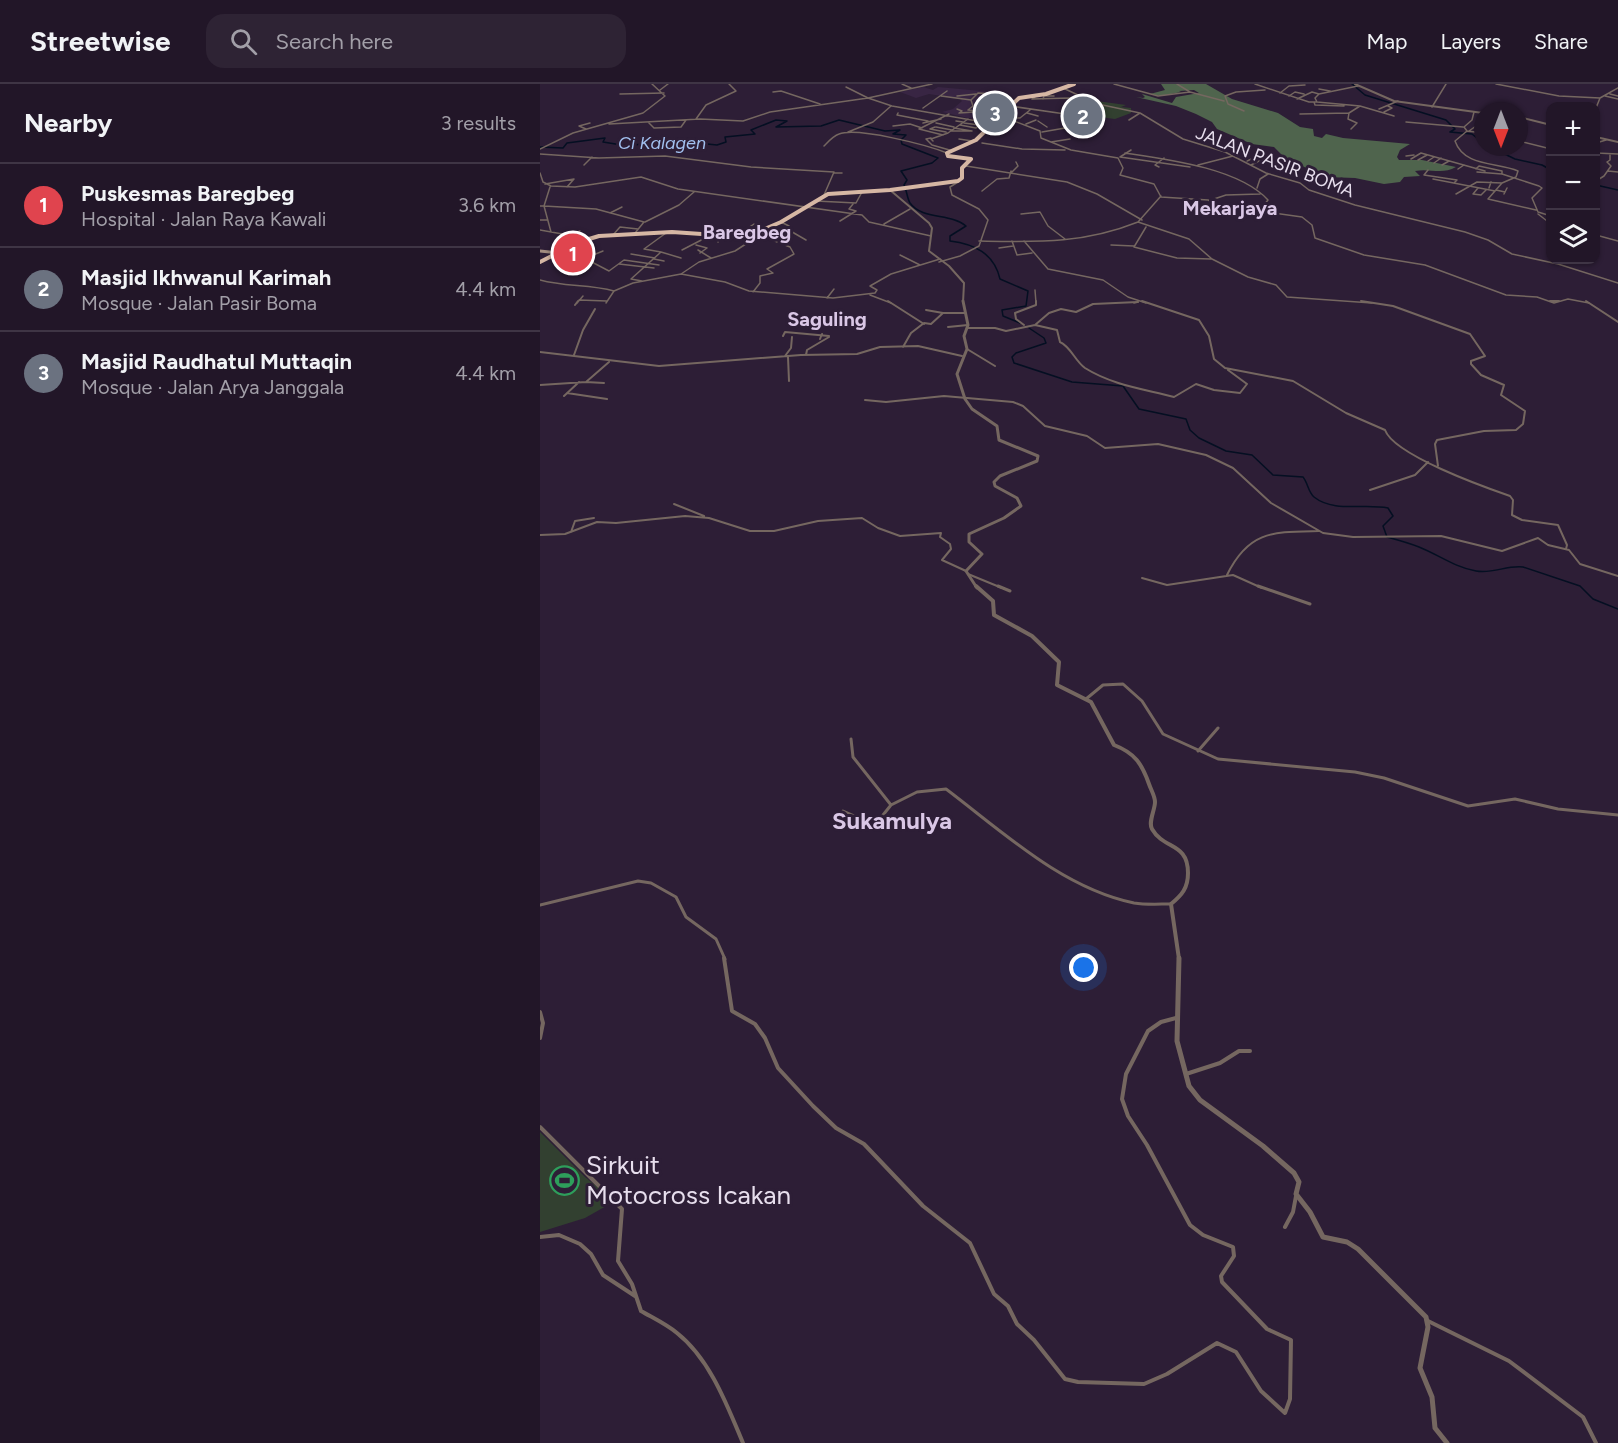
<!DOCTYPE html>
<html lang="en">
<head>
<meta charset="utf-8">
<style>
	body { margin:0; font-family:Figtree,sans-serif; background:#2e2334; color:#f1f3f6 }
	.controls { position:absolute; right:18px; top:18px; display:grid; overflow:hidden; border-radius:12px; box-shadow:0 2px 4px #0004 }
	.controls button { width:54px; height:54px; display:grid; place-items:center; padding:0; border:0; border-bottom:2px solid #3f3545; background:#221628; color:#f1f3f6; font:30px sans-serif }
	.compass { position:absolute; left:934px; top:18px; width:54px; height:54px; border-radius:50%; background:#221628; box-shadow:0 2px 4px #0004; rotate:180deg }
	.you { position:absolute; left:544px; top:884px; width:21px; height:21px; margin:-15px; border:4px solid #fff; border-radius:50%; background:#1a73e8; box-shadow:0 0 0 9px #1a73e833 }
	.badge { display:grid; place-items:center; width:39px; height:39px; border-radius:50%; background:#0b8043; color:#fff; font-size:20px; font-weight:700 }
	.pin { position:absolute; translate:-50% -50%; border:3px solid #fff; box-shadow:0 2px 6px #0006 }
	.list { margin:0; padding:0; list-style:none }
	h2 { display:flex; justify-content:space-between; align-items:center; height:78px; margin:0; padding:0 24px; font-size:26px }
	h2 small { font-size:20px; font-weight:400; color:#a29fa8 }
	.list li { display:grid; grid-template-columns:39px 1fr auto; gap:18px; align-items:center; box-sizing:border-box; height:84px; padding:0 24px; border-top:2px solid #3f3545 }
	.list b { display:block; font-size:22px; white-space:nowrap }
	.list p { margin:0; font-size:20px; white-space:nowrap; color:#a29fa8 }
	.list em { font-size:20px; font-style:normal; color:#a29fa8 }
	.icon { flex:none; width:33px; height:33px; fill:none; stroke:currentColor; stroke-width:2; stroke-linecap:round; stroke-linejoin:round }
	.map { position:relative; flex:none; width:1078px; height:1359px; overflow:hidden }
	header { display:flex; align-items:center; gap:36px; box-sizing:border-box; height:84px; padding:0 30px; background:#221628; border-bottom:2px solid #3f3545 }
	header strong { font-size:28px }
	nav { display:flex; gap:33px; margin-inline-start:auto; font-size:21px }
	.search { width:420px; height:54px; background:#2e2334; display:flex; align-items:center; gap:15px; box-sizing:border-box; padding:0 21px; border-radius:18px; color:#a29fa8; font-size:22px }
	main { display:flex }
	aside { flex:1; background:#221628 }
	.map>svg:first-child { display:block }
	.built { fill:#382543 }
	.green { fill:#324030 }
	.forest { fill:#4f644d }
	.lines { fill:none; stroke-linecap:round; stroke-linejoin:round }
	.stream { stroke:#040f22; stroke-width:1.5 }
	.minor-far3 { stroke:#756760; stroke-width:1.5 }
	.minor-far2 { stroke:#756760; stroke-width:2 }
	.minor-far1 { stroke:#756760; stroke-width:3 }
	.minor { stroke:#756760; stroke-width:4 }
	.tertiary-far3 { stroke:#756760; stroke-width:2 }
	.tertiary-far2 { stroke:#756760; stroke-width:3 }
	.tertiary-far1 { stroke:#756760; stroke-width:4 }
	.tertiary { stroke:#756760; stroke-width:5 }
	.secondary { stroke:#a38d80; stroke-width:3 }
	.trunk { stroke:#d6b7a4; stroke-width:4 }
	.labels { text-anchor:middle; stroke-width:6; stroke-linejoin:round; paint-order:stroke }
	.far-water-label { font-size:18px; font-style:italic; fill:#a2c0ef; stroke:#2d1e36 }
	.far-street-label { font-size:18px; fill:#e7deed; stroke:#2d1e36 }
	.far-quarter-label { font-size:20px; font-weight:bold; fill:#dac7e6; stroke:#2d1e36 }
	.quarter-label { font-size:24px; font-weight:bold; fill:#dac7e6; stroke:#2d1e36 }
	.near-poi-label { font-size:26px; fill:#e7deed; stroke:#2d1e36; text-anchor:start }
</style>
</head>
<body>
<header>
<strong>Streetwise</strong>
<div class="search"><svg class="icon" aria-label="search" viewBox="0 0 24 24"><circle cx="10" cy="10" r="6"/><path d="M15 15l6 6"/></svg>Search here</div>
<nav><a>Map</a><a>Layers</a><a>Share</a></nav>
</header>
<main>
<aside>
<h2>Nearby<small>3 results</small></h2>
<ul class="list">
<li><span class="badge" style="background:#e0444e">1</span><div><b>Puskesmas Baregbeg</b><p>Hospital · Jalan Raya Kawali</p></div><em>3.6 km</em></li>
<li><span class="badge" style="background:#6b7280">2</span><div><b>Masjid Ikhwanul Karimah</b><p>Mosque · Jalan Pasir Boma</p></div><em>4.4 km</em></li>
<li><span class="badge" style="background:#6b7280">3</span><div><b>Masjid Raudhatul Muttaqin</b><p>Mosque · Jalan Arya Janggala</p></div><em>4.4 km</em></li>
</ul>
</aside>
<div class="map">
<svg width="1078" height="1359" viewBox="0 0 1078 1359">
	<rect width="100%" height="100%" fill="#2d1e36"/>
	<!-- built -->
	<path class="built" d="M383,3l10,3 5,-3 65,6 -11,10 7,1 -3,5h10l-15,13 -14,-2 -35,-8 11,-3 9,-8 -2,-2 -31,-5 -13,4 -16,-6z"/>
	<!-- green -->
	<path class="green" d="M557,17l29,4 -5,2 10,1v5l-16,6 -32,-4z
		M0,1048l45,45 30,24 -30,17 -45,14z"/>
	<!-- forest -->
	<path class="forest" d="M621,0h45l26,15 46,14 22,14 13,2 1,7 8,2 4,-4 17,4 67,6 -10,6 -3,7 2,3h23l34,7c-14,8 -26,1 -41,4l5,5 -16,1 -4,5 -16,2 -29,-6 -29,-1 -41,-19 -11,-11 -22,-3 -35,-15 -5,-7 -16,-8 -20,-8 -40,-9 7,1 2,-1 -3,-3 30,9 4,-6 23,-4 -5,-3 -15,1 2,1 -20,4 -11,-2 15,-4z"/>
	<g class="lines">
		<!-- stream -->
		<path class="stream" d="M812,0l13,11 81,25 9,9 -5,3 22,2 11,9
			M0,63l23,1 4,-5 38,-5 -2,4 25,4 41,-6 48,5 9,-3 -1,-5 30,-3 -4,-4 25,-10 11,1 -11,6 45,-1 18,-6 46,11 15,-1 -7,4 13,1 -5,5 1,4 36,14 -6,5 -31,8 6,9 -3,5c3,6 3,13 6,18 12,17 41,10 56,23l-16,10v5c24,3 44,12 50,38l28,12 -2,15 -24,4 1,6 17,7
			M950,63l25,12 27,6 9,5
			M1056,101l22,5
			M489,244l15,10 2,5 -30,10 -4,4 2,6 58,19 51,4 16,23 47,10 4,11 9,8 27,13 26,4 21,20 30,2c5,6 5,15 11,20 20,16 51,6 74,11l5,8 -10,10 4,11c11,3 22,6 32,10 20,8 35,20 57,24 17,3 31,-6 47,-4l57,19 13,13 25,10"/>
		<!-- minor-far3 -->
		<path class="minor-far3" d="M362,0l9,4
			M574,0l44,12 32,-4 -13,-8
			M715,0l54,18h8l-2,-4 4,-4 39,-8
			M956,0l63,12 41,2
			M306,3l22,11 64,-14
			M523,4l15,7 -3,4
			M779,5l11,2
			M120,6l8,-6
			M233,8l8,-1 39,13
			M650,8l34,9
			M740,9l9,-7 16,-1
			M80,10l44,-1
			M1070,10l8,2
			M401,12l30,4 2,6 -5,4 8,1
			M417,12l19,-2
			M749,12l6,-4 9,2
			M1065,12l13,3
			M495,13l-3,2 38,-1 70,15 43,26 42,13 41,21 34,10 9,7 46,15 110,27 23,8 24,14 46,10 60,19
			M1060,14l18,-10
			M503,15l1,-3h10
			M757,15l15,-7 7,2
			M774,18l1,3 29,1
			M777,18l43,4 -11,7 -1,6 9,4 -6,6
			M470,22l69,10 12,-14
			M820,22l34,10
			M892,23l14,-23
			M383,24l24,-17
			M1056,24l4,-10
			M417,25l5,2 -3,2 16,-1 19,-18 -16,-1 -7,7
			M441,25l9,2 -3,2
			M839,25l19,-8
			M439,27l22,4
			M704,27l-16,-7 -3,-8 11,-4 29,-2
			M844,28l8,-4 -4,-2
			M934,28l-2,8 -8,7 3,4 -12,10c9,26 42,21 63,30l-2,6 -14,6 -14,16 48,11
			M358,29l-1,2 31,6
			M487,29l11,3
			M760,30l49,-1
			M461,32l39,15 1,7 30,12 47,8 5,10 -3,7 34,9 7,13 47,3 10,5 84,12 10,8 3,13 49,17 61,10 81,30 31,2 17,6
			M473,34h7l10,-8
			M156,35l10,-14 30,-14 -7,-7
			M589,36l11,-7
			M416,37l7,1
			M498,37l9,6
			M108,38l6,6 27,-1 5,-7
			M866,38l57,5
			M383,39l18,-4
			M396,39l18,4
			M424,39l15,2 -3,3
			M69,40l91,-5 43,2 27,-9 98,-14 24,8 102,18
			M486,40l10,-4
			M420,41l16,3
			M353,42l17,-2 12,4
			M395,43l-5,2 16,3
			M396,43l16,3
			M530,44l9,-2
			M46,45l-7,-3 11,-3
			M411,47h21l-18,-3
			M927,47l16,2
			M929,47l7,-5
			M308,48l25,-10 18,-16
			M502,48l23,-4 13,3
			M936,48l6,-6
			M403,51l-24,-6 30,-15
			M391,54l-5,1 6,6 21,6
			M419,55l13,2
			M393,57l-2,-2 17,-6 20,-14
			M979,57l32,8
			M511,58l19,-3
			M442,59l40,6 43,1
			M1056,59l10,-3
			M284,62c4,-4 9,-10 15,-12 19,-7 88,11 108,19
			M0,65l33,-16 70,-20 22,-17 -13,-12
			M585,69c41,6 114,15 143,47l-8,10
			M1056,69l22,1
			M0,70l59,4 66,-2 86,11 83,5 -10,23
			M866,72l8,-1
			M580,73l70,10
			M580,73l11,-7
			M871,75l10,-6 64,18
			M878,76l9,-5
			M707,77l9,-4
			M888,77l6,-4
			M894,79l7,-5
			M44,81l8,-8
			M658,81l35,-9
			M711,81l10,-5
			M902,81l7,-4
			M426,82l101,16 30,12 45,26
			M619,83l-4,-2 9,-7
			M918,85l6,-4
			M936,85l3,-3 23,5v3
			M888,86l-4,5 33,5 -3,3
			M1068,87l10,1
			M472,88l6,-6 -2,-4
			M937,88l25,2 37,12 3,2 -10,10 6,14 13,4
			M0,89l3,9 8,4 24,1 66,-10 37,12 184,26 7,7 62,14
			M294,89h8
			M893,95l62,12
			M1056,97l8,-5 7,-10 -4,-4 3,-2v-6
			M5,100l29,-5 -7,8
			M717,104l3,-9 8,-5
			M938,104l-5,6 8,1 5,-5
			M949,104l2,-6
			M956,106l9,2
			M442,107l15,-12 12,-1 2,-7
			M916,110l21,-12 25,1
			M964,110l3,-6
			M621,112l-23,26 51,17 23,20 36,18 28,8 11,12 85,6
			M671,116l15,-5 34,-1
			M276,117l40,2 6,-11
			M1056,118v3
			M0,122h4l6,-19
			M70,129l12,-6
			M481,130l19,-2 8,14 17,13
			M998,130l13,10
			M0,136h7
			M300,137l16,-10 -7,-2 4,-5
			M105,138l34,-17 15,-13
			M241,138l8,4 -2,3 19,11
			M344,140l26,-15
			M606,143l-12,20 43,11 34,1
			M0,146l28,5 11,7
			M11,148l-7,-26 52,3 48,13 -9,11
			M213,149l-8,-3 9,-6
			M31,151l9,-4
			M73,151l7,-8 18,2
			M210,151l2,5 -17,11 -36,11 -18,12 44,8 24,9 84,7 42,-5 2,-3 -7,-4 21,-12 49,-15
			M236,151l9,3
			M1056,151l22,6
			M232,152l15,-7
			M439,157c58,1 104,3 159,-19
			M472,157l5,14 15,-2
			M484,157l24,28 55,11 25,17 18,6
			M178,158l6,-6
			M156,161l11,3 -7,5
			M571,161l23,1
			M459,164l14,-2
			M27,165l42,22 15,-11 35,5
			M142,166l29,-15
			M158,166l13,8
			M121,168l20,6
			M91,170l24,4
			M360,171l20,10
			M46,174l17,-7
			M114,175l10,2
			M399,178l21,-6 19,-10 9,-26 -9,-11 -27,-14 -2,-8 8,-5
			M79,180l35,4
			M0,196c25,7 49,4 74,11l-8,12
			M102,197l-11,-2 30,-27 -17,-3 22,-16
			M495,206l1,13
			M74,207l19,-8 48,-9
			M213,208l7,-9v-7l13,-3 -6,-4 27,-15 -4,-7 -23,-9 1,-2 -7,-4
			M330,211l21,8
			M287,214l7,-9
			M39,216l28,1
			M37,219l6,-7
			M594,219l4,-1
			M1014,219l14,-4 21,4"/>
		<!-- minor-far2 -->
		<path class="minor-far2" d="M348,217l36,23
			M602,217l57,19 10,16 5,23 11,9 68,13 53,32 39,17c9,25 99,57 125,66l3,4 -1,15 10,5 36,5 9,20 -1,4
			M821,217l32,5 77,28 15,22 -14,5v3l10,11 23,10 -3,10 24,16 -2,13 -7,6 -32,1 -47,9 -2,4 3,22
			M1010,217h9
			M1046,217l32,21
			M35,221l3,-4
			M386,226l17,3
			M484,241l-8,-6 -1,-6 21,-8v-4
			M495,241l22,5 3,12c11,5 15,19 25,26 27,17 59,21 89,29l22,-13 18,6 26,3 7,-9 -19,-14
			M408,243l20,-2
			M428,244h27l11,3 29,-6 14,-12 12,-4 15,3 17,-8 45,-2
			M243,252l2,-4 44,4
			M280,255l2,-5
			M363,263l8,-14 13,-10 7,1 12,-11h22
			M427,265l28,17
			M0,268l119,14 142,-11 56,-1 23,-7 38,-1 44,10
			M34,271l9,-25 12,-21
			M266,271l1,-5 22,-13
			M245,272l6,-8 1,-11
			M248,273l1,24
			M64,299l-18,-1 23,-20
			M0,301l46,-3
			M27,309l40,6
			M24,312l15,-14
			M325,316l21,2 58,-6 69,6 10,4 22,20 42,10 18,12 53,-4 48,11 27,13 38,35 52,30 30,4 88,-1 61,15 36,-13 10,7 21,5 11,14 38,12
			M830,406l45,-15 13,-13
			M134,420l30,12
			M31,448l4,-11 19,-3
			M0,451l25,-1 32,-12 19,1 69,-7 24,2 41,13h24l44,-10 44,-3 16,10 22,8 41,-3 -1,4 10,7 1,5 -9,11 24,11
			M428,490l34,14
			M687,491c22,-45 47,-43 92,-44
			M602,494l25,7 66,-10 29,13"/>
		<!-- minor-far1 -->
		<path class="minor-far1" d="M458,502l12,5
			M718,502l52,18
			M546,615l17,-14 20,-1 19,17 21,33 55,25 137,13 29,6 84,28 47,-7 43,10 60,6
			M311,655l2,18 38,48 26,-13 29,-3c57,43 116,99 188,114 12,2 25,1 37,1
			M658,667l20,-23
			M303,727l32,14 16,-20
			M0,821l98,-24 13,2 25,14 10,20 30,22 9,20"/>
		<!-- minor -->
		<path class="minor" d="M184,874l8,53 23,13 10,14 13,30 35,38 23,22 28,16 59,62 47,37 24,51 14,12 9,18 17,16 31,39 13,3 66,2 23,-10 50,-31 19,9 25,39 24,22 5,-14 1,-59 -24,-11 -45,-47 -1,-6 13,-20 -1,-9 -30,-12 -13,-10 -43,-80 -19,-29 -6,-17 4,-25 22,-43 13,-9 15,-4
			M0,928l3,11 -3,15
			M646,990l34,-11 19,-12h11
			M0,1043l82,82 -4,52 14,23 9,27c12,7 25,13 36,22 33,26 50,72 66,110
			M745,1143l8,-15 3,-16
			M0,1153l19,-2 21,9 11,10 12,21 32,21
			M888,1237l81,40 74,56 13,26"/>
		<!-- tertiary-far3 -->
		<path class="tertiary-far3" d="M815,0l39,17 89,12
			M979,33l32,8
			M1056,53l22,5
			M350,106l39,33 3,5 -3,23 20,15 15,17 -1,20"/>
		<!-- tertiary-far2 -->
		<path class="tertiary-far2" d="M423,217l5,24 -4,11 3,13 -10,25 8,25 7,10 25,17 2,14 39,16 -1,5 -37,15 -6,6 1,4 22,12 4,8 -17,12 -35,16v8l13,12 -16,17 11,17"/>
		<!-- tertiary-far1 -->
		<path class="tertiary-far1" d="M436,502l17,15 1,14 38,21 27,26 -2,23 34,17 23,43c21,8 28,19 35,39 2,6 6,12 6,18 0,8 -7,20 -3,27 12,21 36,13 36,44 0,15 -6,22 -17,31l8,55"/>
		<!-- tertiary -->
		<path class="tertiary" d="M639,874l-2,83 12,45 11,14 63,46 31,27 5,9 -3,12 14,18 13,25 24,5 11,7 68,68 2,10 -8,41 12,29 3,31 12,15"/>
		<!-- secondary -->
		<path class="secondary" d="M0,167l19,2"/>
		<!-- trunk -->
		<path class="trunk" d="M0,178l39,-20 20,-6 73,-4 74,5 35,-15 47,-28 62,-4 68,-9 4,-3v-10l9,-9 -23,-3 -1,-3 29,-13 43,-42 27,-4 28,-10"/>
	</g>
	<!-- icons -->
	<defs>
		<symbol id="stadium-ring" viewBox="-11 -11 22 22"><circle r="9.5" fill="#2d1e36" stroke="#2e9e5b" stroke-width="1.5"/><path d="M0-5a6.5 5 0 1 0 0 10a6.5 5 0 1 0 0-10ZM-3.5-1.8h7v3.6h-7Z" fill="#2e9e5b"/></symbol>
	</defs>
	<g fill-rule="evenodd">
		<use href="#stadium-ring" x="8" y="1080" width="33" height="33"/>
	</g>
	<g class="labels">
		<!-- far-water labels -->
		<g class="far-water-label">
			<text x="122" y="65">Ci Kalagen</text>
		</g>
		<!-- far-street labels -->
		<g class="far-street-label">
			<text transform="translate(735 78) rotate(21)" y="6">JALAN PASIR BOMA</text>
		</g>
		<!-- far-quarter labels -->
		<g class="far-quarter-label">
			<text x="690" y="131">Mekarjaya</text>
			<text x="207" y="155">Baregbeg</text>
			<text x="287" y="242">Saguling</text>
		</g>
		<!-- quarter labels -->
		<g class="quarter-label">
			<text x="352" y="745">Sukamulya</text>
		</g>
		<!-- near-poi labels -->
		<g class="near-poi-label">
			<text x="46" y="1090">Sirkuit<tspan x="46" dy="30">Motocross Icakan</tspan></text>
		</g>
	</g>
</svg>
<div class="controls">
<button>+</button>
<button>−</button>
<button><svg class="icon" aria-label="layers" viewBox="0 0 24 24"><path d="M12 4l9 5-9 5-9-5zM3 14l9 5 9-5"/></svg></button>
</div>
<svg class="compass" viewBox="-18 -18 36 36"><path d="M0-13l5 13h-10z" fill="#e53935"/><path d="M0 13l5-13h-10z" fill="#a29fa8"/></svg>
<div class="you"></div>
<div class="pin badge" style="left:33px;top:169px;background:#e0444e">1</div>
<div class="pin badge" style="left:543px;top:32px;background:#6b7280">2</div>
<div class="pin badge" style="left:455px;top:29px;background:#6b7280">3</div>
</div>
</main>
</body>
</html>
